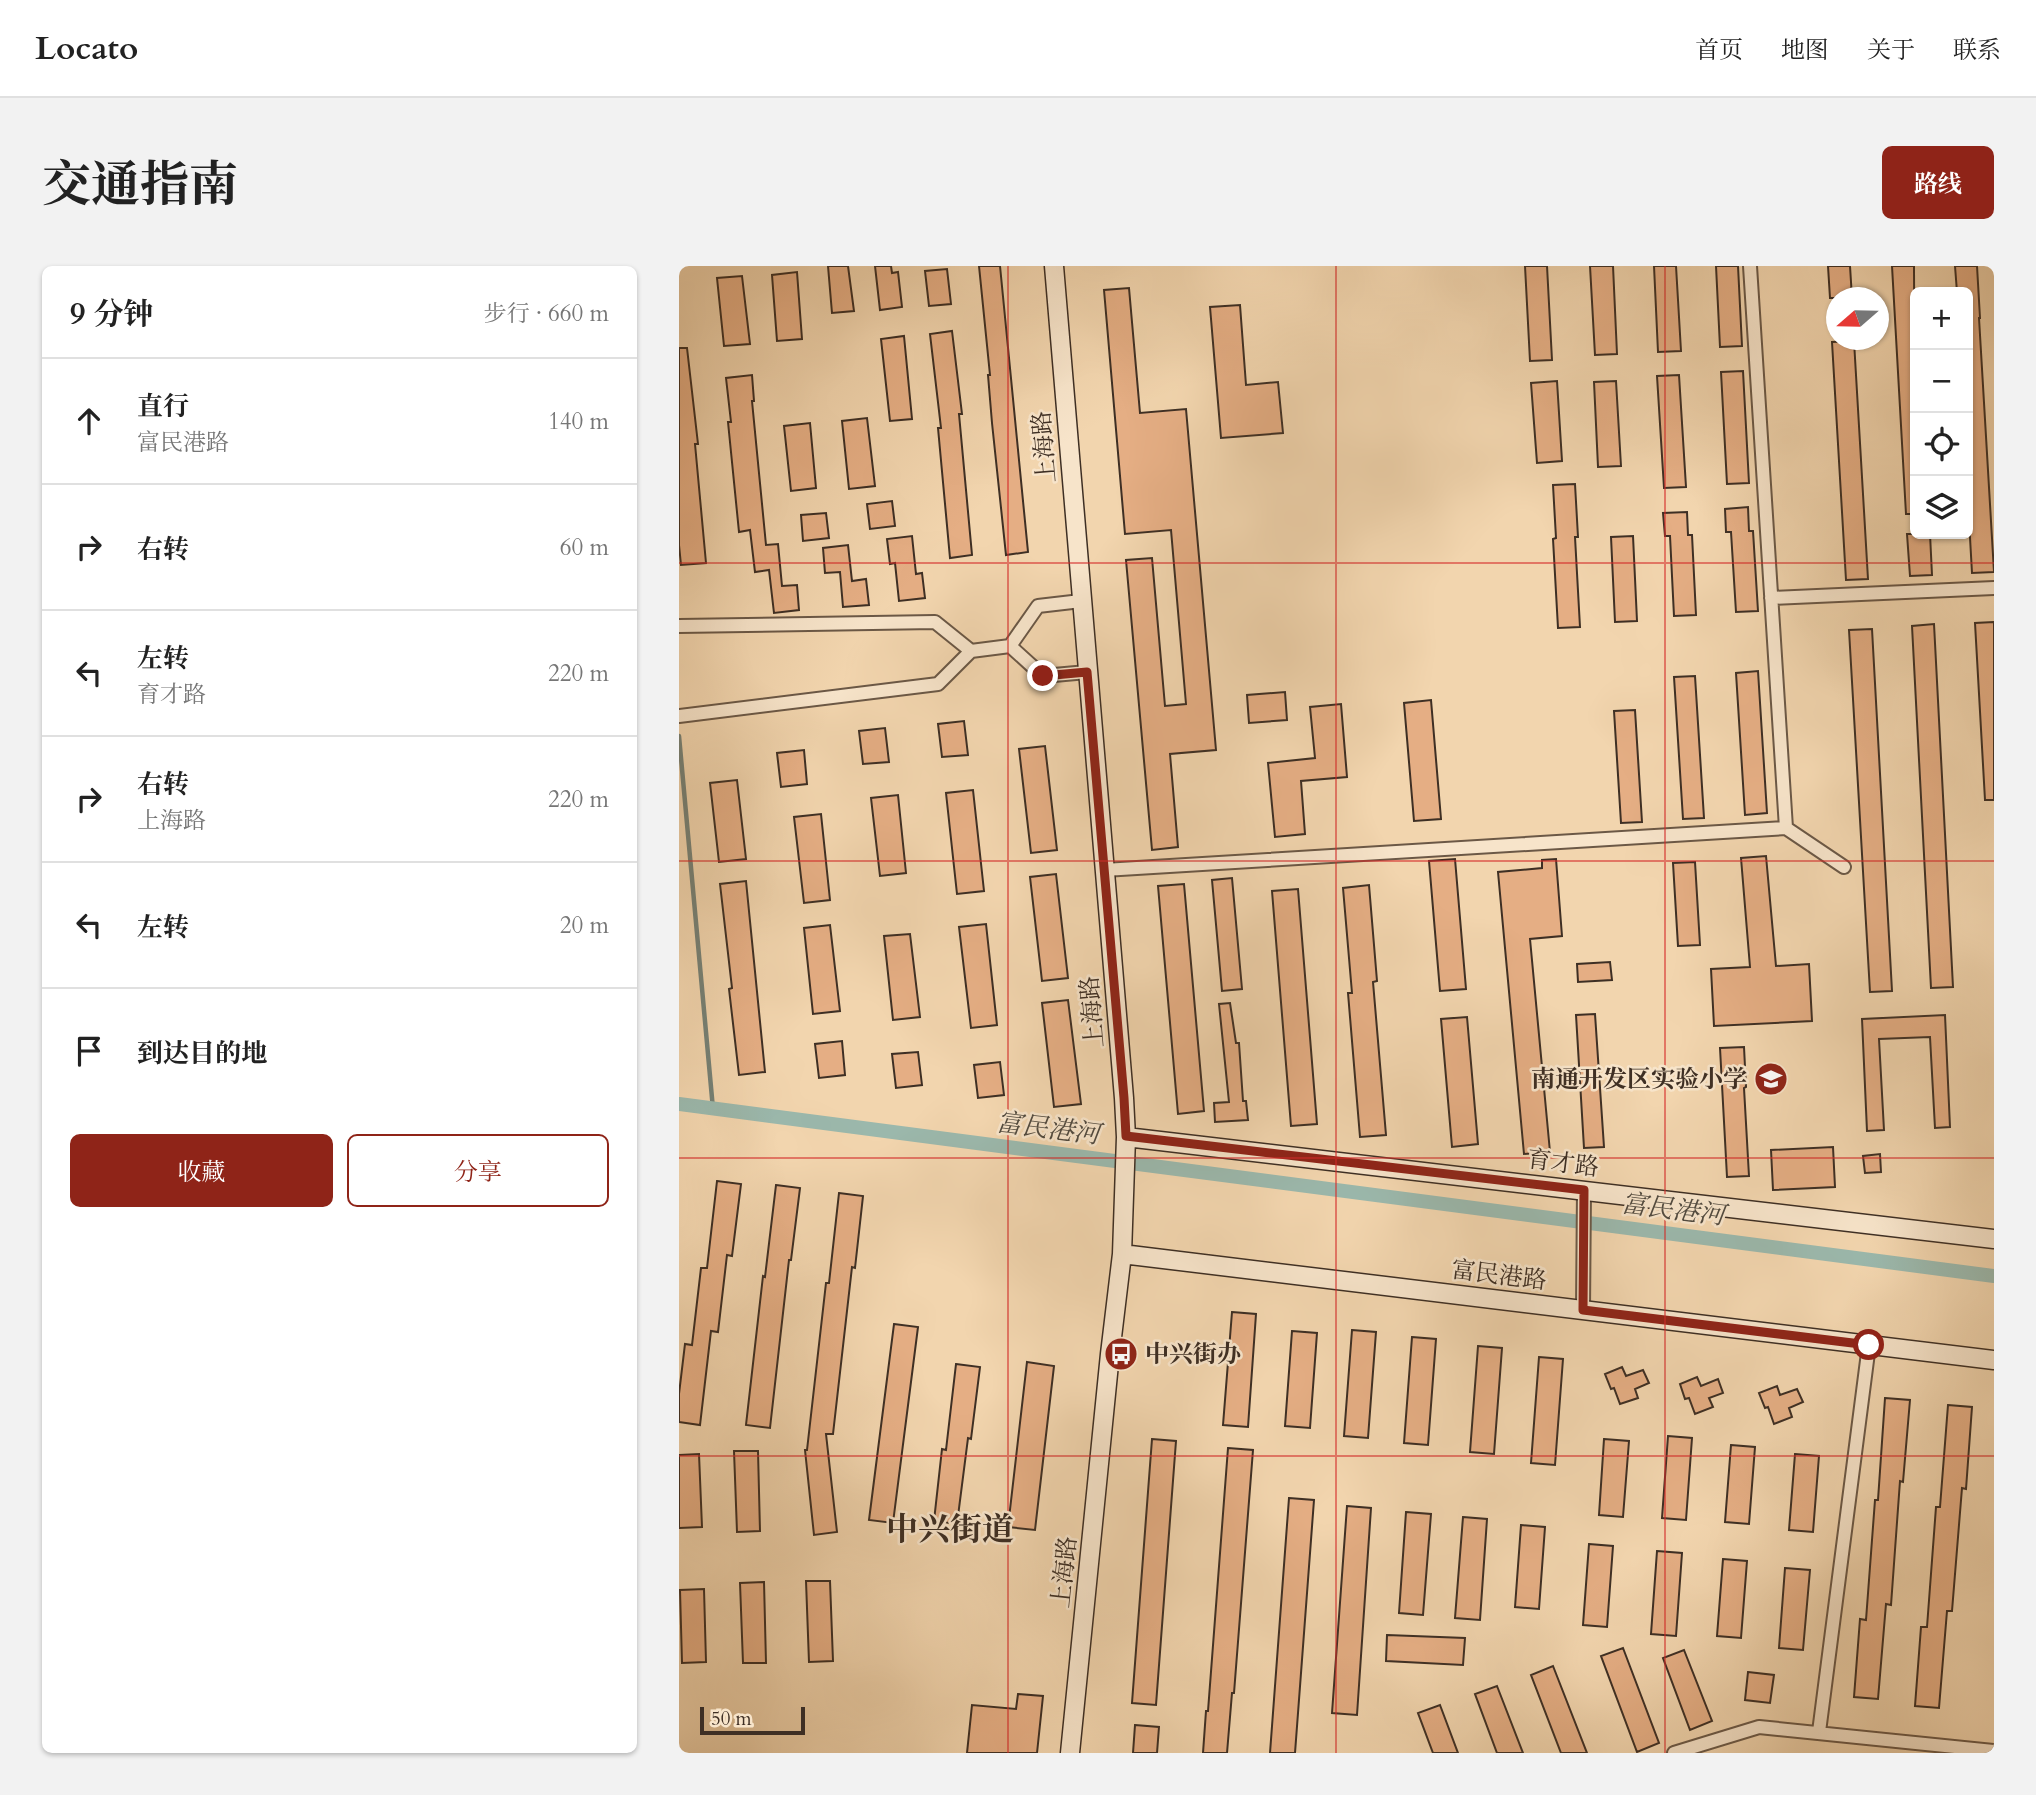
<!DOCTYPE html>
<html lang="zh">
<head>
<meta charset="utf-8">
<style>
	body { margin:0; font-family:Cardo,"Noto Serif SC",serif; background:#f2f2f2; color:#222 }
	.controls { position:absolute; right:21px; top:21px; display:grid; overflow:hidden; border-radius:10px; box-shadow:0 2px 5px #0004 }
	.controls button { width:63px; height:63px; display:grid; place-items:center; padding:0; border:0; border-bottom:2px solid #e0e0e0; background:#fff; color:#222; font:35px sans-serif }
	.compass { position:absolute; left:1147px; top:21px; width:63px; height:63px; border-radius:50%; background:#fff; box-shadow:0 2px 5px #0004; rotate:250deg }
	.scale { position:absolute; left:21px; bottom:18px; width:105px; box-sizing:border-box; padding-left:7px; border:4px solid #3e2f24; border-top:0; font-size:19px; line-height:24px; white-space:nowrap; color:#3e2f24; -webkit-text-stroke:5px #f7e4ca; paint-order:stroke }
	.stop { position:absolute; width:21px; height:21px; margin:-16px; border:5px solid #8f2418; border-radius:50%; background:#fff }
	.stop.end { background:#8f2418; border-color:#fff; box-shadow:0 2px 7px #0008 }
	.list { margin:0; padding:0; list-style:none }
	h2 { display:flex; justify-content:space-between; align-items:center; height:91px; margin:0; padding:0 28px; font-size:30px }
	h2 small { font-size:23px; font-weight:400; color:#767676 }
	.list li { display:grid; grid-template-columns:46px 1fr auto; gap:21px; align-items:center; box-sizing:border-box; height:126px; padding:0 28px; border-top:2px solid #e0e0e0 }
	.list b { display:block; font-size:26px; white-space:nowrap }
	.list p { margin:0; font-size:23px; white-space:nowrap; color:#767676 }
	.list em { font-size:23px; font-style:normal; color:#767676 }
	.actions { display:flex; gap:14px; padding:21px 28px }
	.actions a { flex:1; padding:16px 0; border:2px solid #8f2418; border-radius:10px; text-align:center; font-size:24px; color:#8f2418 }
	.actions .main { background:#8f2418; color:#fff }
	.icon { flex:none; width:38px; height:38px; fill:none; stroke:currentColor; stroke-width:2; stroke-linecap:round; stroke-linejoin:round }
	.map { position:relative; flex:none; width:1315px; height:1487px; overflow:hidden; border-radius:10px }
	header { display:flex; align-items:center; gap:42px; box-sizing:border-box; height:98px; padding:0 35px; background:#fff; border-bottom:2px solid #e0e0e0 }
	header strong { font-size:33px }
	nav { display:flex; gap:38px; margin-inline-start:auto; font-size:24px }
	.intro { display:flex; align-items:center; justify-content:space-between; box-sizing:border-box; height:168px; padding:0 42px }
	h1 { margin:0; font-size:49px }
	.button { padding:18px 32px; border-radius:10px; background:#8f2418; color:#fff; font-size:24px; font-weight:700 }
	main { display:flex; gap:42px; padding:0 42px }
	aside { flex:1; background:#fff; border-radius:10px; box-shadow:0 2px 5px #0004 }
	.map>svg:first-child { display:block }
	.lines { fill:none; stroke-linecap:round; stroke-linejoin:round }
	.stream { stroke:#768176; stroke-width:4.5 }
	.canal { stroke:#9bb8ac; stroke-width:14 }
	.building { fill:#e5ae84; stroke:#3e2f24; stroke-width:2 }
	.street-casing { stroke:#6b5846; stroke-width:16 }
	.secondary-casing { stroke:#3e2f24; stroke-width:21 }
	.street { stroke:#f7e4ca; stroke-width:12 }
	.secondary { stroke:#f7e4ca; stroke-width:18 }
	.route { stroke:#8f2418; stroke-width:9 }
	.grid { fill:none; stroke:#d62828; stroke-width:2; stroke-opacity:0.55 }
	.labels { text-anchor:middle; stroke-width:5; stroke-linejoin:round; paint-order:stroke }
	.street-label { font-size:24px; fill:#3e2f24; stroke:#f7e4ca }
	.poi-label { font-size:24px; font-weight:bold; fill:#3e2f24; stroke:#f7e4ca; text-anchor:end }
	.water-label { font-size:26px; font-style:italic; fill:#514a3f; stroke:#f7e4ca }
	.district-label { font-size:32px; font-weight:bold; fill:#3e2f24; stroke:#f7e4ca }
</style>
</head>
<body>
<header>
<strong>Locato</strong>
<nav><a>首页</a><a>地图</a><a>关于</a><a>联系</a></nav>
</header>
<div class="intro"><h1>交通指南</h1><a class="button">路线</a></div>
<main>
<aside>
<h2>9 分钟<small>步行 · 660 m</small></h2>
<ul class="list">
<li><svg class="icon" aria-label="ahead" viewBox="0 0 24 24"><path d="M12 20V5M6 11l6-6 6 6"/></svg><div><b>直行</b><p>富民港路</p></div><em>140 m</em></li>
<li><svg class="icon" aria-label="right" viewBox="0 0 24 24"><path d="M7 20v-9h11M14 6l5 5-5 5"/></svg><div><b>右转</b></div><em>60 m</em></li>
<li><svg class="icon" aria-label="left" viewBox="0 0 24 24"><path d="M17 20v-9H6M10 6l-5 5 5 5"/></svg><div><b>左转</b><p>育才路</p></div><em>220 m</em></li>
<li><svg class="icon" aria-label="right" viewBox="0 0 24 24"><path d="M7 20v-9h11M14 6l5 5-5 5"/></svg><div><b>右转</b><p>上海路</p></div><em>220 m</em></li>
<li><svg class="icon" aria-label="left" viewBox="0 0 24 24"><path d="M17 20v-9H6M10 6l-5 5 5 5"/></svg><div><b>左转</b></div><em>20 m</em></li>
<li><svg class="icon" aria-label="arrive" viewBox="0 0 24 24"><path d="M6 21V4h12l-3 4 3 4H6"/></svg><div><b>到达目的地</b></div></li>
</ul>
<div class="actions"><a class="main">收藏</a><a>分享</a></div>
</aside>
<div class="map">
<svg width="1315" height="1487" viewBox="0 0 1315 1487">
	<rect width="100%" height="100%" fill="#f2d5ae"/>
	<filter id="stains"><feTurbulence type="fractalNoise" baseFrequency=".00286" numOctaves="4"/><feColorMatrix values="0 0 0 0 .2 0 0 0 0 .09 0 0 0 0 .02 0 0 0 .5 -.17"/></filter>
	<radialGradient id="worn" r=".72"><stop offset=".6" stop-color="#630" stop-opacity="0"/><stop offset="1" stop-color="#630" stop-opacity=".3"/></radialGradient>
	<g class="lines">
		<!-- stream -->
		<path class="stream" d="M0,470l34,373"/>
		<!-- canal -->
		<path class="canal" d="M0,838l1315,172"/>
	</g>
	<!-- building -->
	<path class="building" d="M149,0h20l6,45 -22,2z
		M196,0h16l1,7 6,-1 4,35 -22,3z
		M300,0h21l28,286 -22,3 -14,-132 -4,-48h2z
		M846,0h22l5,94 -22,1z
		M911,0h23l4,88 -22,1z
		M975,0h22l5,85 -23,1z
		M1037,0h22l4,80 -22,1z
		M1149,0h22l2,32h-22z
		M1213,0h22l1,248h-9z
		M1276,0h22l3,52h-1l15,254 -22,1 -4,-71v-210h-11z
		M268,3l4,35 -22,2 -4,-35z
		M118,6l5,67 -25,2 -5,-66z
		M63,10l8,68 -26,2 -7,-68z
		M450,22l11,125 46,-4 30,341 -46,4 8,93 -26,3 -26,-290 26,-2 13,148 21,-2 -15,-174 -46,4 -21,-244z
		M561,39l6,80 32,-3 5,51 -62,5 -11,-131z
		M273,65l10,83h-3l13,141 -22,3 -12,-130h3l-11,-94z
		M225,70l8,83 -22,2 -9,-82z
		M1175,75l14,238 -22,1 -14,-238z
		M0,82h8l11,96h-3l11,119 -25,2 -2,-20z
		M1064,105l6,112 -22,1 -6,-112z
		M73,109l2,26h-2l14,144 12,-1 4,42 15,-1 2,25 -25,3 -5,-43 -14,2 -5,-42 -11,2 -11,-110h3l-5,-44z
		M1000,109l7,112 -22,1 -7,-112z
		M878,115l5,80 -25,2 -6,-80z
		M937,115l5,85 -23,1 -4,-85z
		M188,152l8,68 -26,3 -7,-68z
		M131,157l6,65 -25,3 -7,-65z
		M896,218l3,53h-3l5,90 -22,1 -5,-89 3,-1 -3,-53z
		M213,235l3,25 -25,3 -3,-25z
		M1069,241l1,24h4l5,80 -22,1 -5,-80h-5l-1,-23z
		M1008,246l1,23h4l4,80 -22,1 -4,-80h-5l-2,-23z
		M147,247l3,25 -26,3 -2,-26z
		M1228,268h23l2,41 -22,1z
		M233,270l4,38 6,-1 3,25 -26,3 -4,-38 -5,1 -3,-25z
		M954,270l4,85 -22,1 -4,-85z
		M169,279l4,36 14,-2 3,26 -26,2 -3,-35 -15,1 -2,-25z
		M1315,356v178h-9l-10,-177z
		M1255,358l19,363 -22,1 -19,-362z
		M1193,363l20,362 -22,1 -21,-362z
		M1079,405l9,142 -22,2 -9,-142z
		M1016,410l9,142 -21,1 -9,-142z
		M606,426l2,28 -38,3 -2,-28z
		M752,434l10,119 -27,2 -10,-118z
		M662,438l6,73 -46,4 4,53 -30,3 -7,-74 47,-5 -5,-51z
		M956,444l7,112 -21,1 -7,-112z
		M285,455l4,34 -26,2 -4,-33z
		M206,462l4,34 -26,2 -4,-33z
		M366,480l12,104 -26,3 -12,-104z
		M125,484l3,34 -26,3 -4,-34z
		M58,514l9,79 -27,3 -9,-79z
		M294,524l11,101 -27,3 -11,-101z
		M219,529l8,78 -26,3 -9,-78z
		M142,548l9,86 -26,3 -10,-86z
		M1087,590l10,110 33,-2 3,57 -98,5 -3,-57 39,-2 -9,-109z
		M776,593l11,130 -26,2 -11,-130z
		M877,593l6,77 -32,3 20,213 -26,2 -26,-282 44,-4v-8z
		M1016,596l5,83 -22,1 -5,-83z
		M377,608l12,104 -26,3 -12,-104z
		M553,612l10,111 -20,2 -10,-111z
		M67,615l19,191 -26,3 -10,-86 3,-1 -12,-104z
		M505,618l20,227 -26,3 -20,-228z
		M690,619l8,96 -4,1 13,153 -26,2 -12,-144h4l-9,-105z
		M619,623l19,235 -26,2 -19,-235z
		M307,658l11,101 -26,3 -12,-101z
		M151,659l10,86 -27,3 -9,-86z
		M231,668l10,83 -27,3 -9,-84z
		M931,696l2,18 -34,2 -1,-18z
		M389,734l13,104 -27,3 -12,-104z
		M551,737l6,40h3l4,58h3l2,19 -33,2 -1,-19 15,-1 -10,-98z
		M916,748l9,133 -20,1 -8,-133z
		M1266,749l5,112 -15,1 -5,-91 -51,2 5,91 -17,1 -5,-112z
		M788,751l11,127 -26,3 -11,-128z
		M163,775l3,34 -26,3 -4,-34z
		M1065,781l2,40 -2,1 5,88 -22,1 -7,-129z
		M239,786l4,33 -26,3 -4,-34z
		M321,796l4,33 -26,3 -4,-33z
		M1154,881l2,40 -62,3 -2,-40z
		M1201,888l1,18 -16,1 -2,-17z
		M38,915l24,3 -9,72 -5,-1 -9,77 -7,-1 -11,94 -21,-3v-28l6,-50 7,1 9,-77h6z
		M97,919l24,3 -9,72h-2l-19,168 -24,-3 17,-149 2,1z
		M160,927l24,3 -8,72 -3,-1 -19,167h-7l11,98 -23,3 -9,-85h2l19,-167h3z
		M553,1046l24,2 -8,113 -25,-2z
		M215,1058l24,3 -25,196 -24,-3z
		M673,1064l24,2 -8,106 -24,-2z
		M613,1065l25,2 -7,95 -25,-2z
		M733,1071l24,2 -8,106 -24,-2z
		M799,1080l24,2 -8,106 -24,-2z
		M860,1091l24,2 -8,106 -24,-2z
		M348,1096l27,4 -19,164 -27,-3z
		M277,1098l24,3 -9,72 -3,-1 -11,86 -23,-3 8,-72 4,1z
		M943,1101l4,9 17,-6 6,13 -14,6 3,9 -18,6 -6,-16 -3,1 -6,-15z
		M1018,1111l4,9 17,-7 5,14 -14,5 4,9 -18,7 -6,-16 -4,1 -5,-15z
		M1098,1120l3,9 17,-6 6,13 -14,6 3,9 -18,7 -6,-17 -3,1 -6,-15z
		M1206,1132l25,2 -7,82 -3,-1 -9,124 -5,-1 -8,95 -24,-2 6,-78 6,1 9,-120h3z
		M1269,1139l24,2 -6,82 -4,-1 -10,123h-5l-8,97 -24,-2 6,-79h6l9,-120h4z
		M989,1170l24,2 -6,82 -24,-2z
		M473,1173l24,2 -20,264 -24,-2z
		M925,1173l25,2 -6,76 -24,-2z
		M1052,1179l24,2 -6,77 -24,-2z
		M549,1182l25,2 -19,243h-2l-5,60h-24l3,-42h2z
		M55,1185h24l2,80 -23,1z
		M20,1188l3,73 -23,1v-73z
		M1116,1188l24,2 -6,76 -24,-2z
		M610,1232l25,2 -19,253h-25z
		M668,1240l24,2 -14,207 -25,-2z
		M727,1246l25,2 -8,101 -24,-2z
		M784,1251l24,2 -7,101 -25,-2z
		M842,1259l24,2 -6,82 -24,-2z
		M910,1278l24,2 -6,81 -24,-2z
		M978,1285l25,2 -6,83 -25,-2z
		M1044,1293l24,2 -6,77 -24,-2z
		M1106,1302l25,2 -7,80 -24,-2z
		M127,1315h24l3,80 -24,1z
		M85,1316l2,81h-23l-3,-80z
		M25,1323l2,73 -24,1 -2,-73z
		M708,1369l78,3 -2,27 -77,-4z
		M944,1382l36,95 -22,9 -36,-96z
		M1005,1384l28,71 -22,9 -27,-72z
		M874,1400l34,87h-26l-30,-78z
		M1069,1406l26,3 -4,28 -25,-3z
		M818,1420l26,67h-26l-22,-59z
		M339,1428l25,2 -6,57h-70l5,-48 44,4z
		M761,1439l18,48h-25l-15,-40z
		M456,1459l24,2 -2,26h-24z"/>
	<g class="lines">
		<defs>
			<path id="street" d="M1071,0l36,562
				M1092,332l223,-10
				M402,335l-43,5 -28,40 33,30 44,-4
				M0,360l256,-4 36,29 -33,33 -259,32
				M292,385l39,-5
				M425,604l682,-42 58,39
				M904,1044l1,-120
				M1140,1466l50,-387
				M995,1487l85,-26 235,24"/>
			<path id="secondary" d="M375,0l70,832 2,39 -4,117 -12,100 -40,399
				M447,871l868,102
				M443,988l872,106"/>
		</defs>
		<!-- street casing -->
		<use href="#street" class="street-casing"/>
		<!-- secondary casing -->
		<use href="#secondary" class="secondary-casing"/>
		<!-- street -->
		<use href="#street" class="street"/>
		<!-- secondary -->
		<use href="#secondary" class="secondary"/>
	</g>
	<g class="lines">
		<!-- route -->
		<path class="route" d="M364,410l44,-4 37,426 2,38 458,54 -1,120 286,35"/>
	</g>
	<!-- grid -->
	<path class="grid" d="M329,0v1487M657,0v1487M986,0v1487M0,297h1315M0,595h1315M0,892h1315M0,1190h1315"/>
	<!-- icons -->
	<defs>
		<symbol id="school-disc" viewBox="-11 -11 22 22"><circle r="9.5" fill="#8f2418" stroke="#f7e4ca"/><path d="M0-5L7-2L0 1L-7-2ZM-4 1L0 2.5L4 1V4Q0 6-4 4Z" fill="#fff"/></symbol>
		<symbol id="bus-disc" viewBox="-11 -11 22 22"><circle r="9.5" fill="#8f2418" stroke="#f7e4ca"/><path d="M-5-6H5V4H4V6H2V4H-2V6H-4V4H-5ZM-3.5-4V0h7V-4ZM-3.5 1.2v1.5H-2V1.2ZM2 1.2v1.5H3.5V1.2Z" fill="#fff"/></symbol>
	</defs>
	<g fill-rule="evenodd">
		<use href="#school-disc" x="1073" y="794" width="38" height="38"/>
		<use href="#bus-disc" x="423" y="1069" width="38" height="38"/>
	</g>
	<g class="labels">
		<!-- street labels -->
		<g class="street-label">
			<text transform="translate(365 181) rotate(-95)" y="8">上海路</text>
			<text transform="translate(413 746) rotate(-95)" y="8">上海路</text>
			<text transform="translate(884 897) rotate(7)" y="8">育才路</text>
			<text transform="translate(820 1009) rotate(7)" y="8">富民港路</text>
			<text transform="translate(385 1306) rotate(-84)" y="8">上海路</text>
		</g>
		<!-- poi labels -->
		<g class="poi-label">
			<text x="1068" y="821">南通开发区实验小学</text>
			<text x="466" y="1096" text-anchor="start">中兴街办</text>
		</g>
		<!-- water labels -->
		<g class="water-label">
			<text transform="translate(369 862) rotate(7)" y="9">富民港河</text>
			<text transform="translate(994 943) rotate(7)" y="9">富民港河</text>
		</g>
		<!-- district labels -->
		<g class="district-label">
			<text x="271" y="1274">中兴街道</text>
		</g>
	</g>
	<rect width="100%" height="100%" filter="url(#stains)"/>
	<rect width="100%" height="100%" fill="url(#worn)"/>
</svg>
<div class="controls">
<button>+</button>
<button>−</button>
<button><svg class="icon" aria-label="locate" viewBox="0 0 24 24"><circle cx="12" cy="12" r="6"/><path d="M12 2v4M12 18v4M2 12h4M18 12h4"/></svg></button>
<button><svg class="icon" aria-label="layers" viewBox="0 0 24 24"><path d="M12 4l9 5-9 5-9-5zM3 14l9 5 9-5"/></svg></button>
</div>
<svg class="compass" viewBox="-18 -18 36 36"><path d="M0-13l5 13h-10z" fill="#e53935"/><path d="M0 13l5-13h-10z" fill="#767676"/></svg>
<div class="scale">50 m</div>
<div class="stop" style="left:1190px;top:1079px"></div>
<div class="stop end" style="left:364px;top:410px"></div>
</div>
</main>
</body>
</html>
